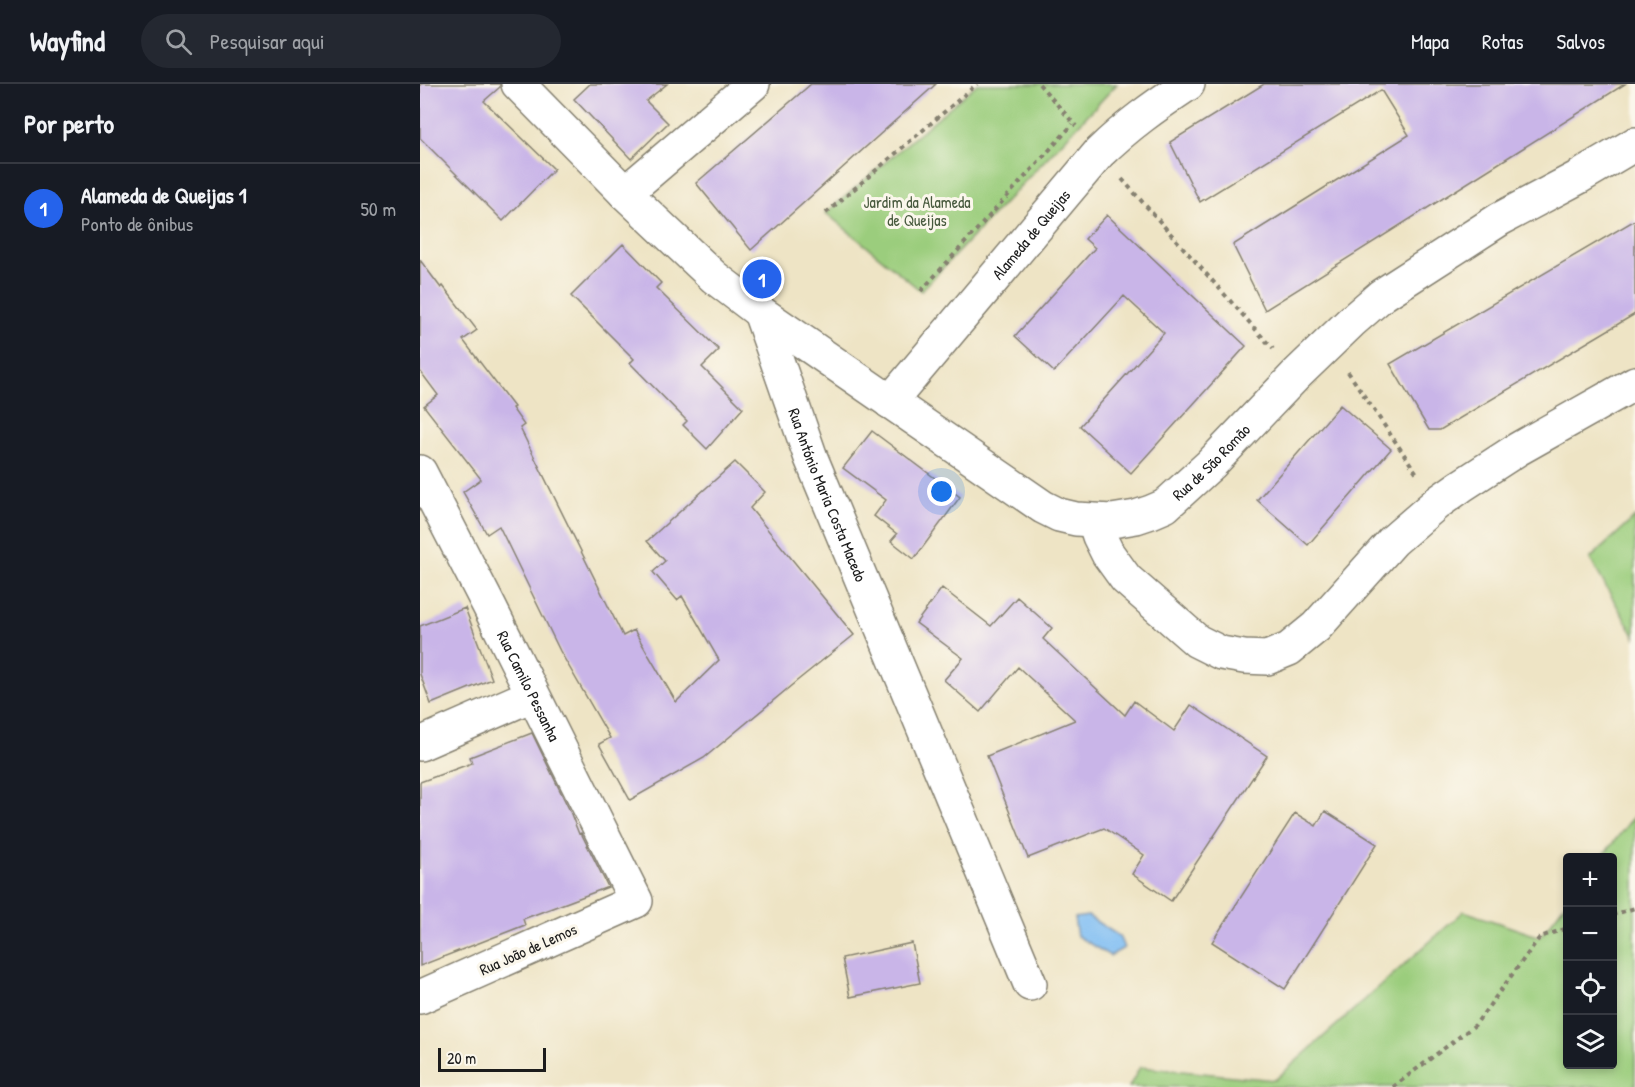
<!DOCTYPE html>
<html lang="pt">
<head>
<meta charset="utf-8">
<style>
	body { margin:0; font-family:"Patrick Hand",sans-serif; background:#242831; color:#f1f3f6 }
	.controls { position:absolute; right:18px; bottom:18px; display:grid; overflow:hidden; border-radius:6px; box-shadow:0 3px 9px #0003 }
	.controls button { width:54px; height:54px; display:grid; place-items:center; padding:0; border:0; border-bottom:2px solid #363941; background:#171b24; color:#f1f3f6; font:30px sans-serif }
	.scale { position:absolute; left:18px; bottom:15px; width:108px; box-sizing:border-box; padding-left:6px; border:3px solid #1c1c1c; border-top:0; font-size:16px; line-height:21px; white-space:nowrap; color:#1c1c1c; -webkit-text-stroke:4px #fbf7ec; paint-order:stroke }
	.you { position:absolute; left:522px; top:408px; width:21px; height:21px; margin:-15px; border:4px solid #fff; border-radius:50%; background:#1a73e8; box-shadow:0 0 0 9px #1a73e833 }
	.badge { display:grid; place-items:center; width:39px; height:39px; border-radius:50%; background:#2563eb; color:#fff; font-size:20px; font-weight:700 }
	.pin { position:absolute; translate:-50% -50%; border:3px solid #fff; box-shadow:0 2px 6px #0006 }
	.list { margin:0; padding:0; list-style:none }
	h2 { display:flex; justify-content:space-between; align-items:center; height:78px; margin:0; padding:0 24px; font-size:26px }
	h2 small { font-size:20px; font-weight:400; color:#9ea1a6 }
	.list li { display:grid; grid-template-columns:39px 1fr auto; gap:18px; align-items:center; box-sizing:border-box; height:90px; padding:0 24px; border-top:2px solid #363941 }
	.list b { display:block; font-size:22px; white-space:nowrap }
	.list p { margin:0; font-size:20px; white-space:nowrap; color:#9ea1a6 }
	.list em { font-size:20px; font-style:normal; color:#9ea1a6 }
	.icon { flex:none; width:33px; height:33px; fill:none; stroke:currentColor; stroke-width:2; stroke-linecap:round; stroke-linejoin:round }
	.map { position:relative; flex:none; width:1215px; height:1003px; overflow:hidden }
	header { display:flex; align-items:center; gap:36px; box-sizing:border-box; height:84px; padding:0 30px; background:#171b24; border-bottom:2px solid #363941 }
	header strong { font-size:28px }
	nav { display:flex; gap:33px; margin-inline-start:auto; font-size:21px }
	.search { width:420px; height:54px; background:#242831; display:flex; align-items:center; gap:15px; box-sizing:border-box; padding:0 21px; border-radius:33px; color:#9ea1a6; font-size:22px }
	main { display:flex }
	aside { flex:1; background:#171b24 }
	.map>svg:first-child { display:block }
	.green { fill:#9bcd7d; stroke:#5c744c; stroke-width:1.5 }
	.water { fill:#80bef3; stroke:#4e6d88; stroke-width:1.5 }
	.building { fill:#c9b5e8 }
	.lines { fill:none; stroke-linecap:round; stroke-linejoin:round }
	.minor-casing { stroke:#858070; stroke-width:36 }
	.path { stroke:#858070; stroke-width:4; stroke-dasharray:4.5 4.5; stroke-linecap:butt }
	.minor { stroke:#fff; stroke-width:33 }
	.labels { text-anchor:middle; stroke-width:6; stroke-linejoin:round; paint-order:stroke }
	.park-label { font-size:16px; fill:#485a3e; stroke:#fbf7ec }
	.street-label { font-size:16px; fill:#1c1c1c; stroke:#fbf7ec }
</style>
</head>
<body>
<header>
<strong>Wayfind</strong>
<div class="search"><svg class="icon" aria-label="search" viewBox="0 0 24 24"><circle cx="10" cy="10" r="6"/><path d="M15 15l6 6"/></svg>Pesquisar aqui</div>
<nav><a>Mapa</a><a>Rotas</a><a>Salvos</a></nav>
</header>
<main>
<aside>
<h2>Por perto<small></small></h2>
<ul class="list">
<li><span class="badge">1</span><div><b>Alameda de Queijas 1</b><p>Ponto de ônibus</p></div><em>50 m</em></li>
</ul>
</aside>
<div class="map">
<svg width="1215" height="1003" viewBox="0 0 1215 1003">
	<rect width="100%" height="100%" fill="#fbf7ec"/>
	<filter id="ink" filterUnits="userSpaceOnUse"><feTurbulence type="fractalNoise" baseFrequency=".0167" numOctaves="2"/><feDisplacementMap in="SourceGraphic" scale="12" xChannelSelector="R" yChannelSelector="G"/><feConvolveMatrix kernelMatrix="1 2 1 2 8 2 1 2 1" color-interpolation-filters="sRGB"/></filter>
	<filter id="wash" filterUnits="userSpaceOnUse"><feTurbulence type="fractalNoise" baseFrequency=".008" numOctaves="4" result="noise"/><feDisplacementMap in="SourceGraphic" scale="24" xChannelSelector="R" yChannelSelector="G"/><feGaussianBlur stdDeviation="1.35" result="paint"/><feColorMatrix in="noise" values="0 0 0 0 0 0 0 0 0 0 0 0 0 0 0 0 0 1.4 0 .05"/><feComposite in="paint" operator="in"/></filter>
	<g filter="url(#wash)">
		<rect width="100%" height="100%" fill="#eee4c5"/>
		<!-- green -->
		<path class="green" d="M557,0h140l-196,207 -95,-78z
			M1215,433v120l-45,-78z
			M1215,731v272h-506l11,-20 135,13 189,-169 76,26 27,-36 1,163h44v-206l-10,-1z"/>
		<!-- water -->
		<path class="water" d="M668,832l31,20 5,12 -14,8 -33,-20 -3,-18z"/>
		<g id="blocks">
			<!-- building -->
			<path class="building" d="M0,0h80v3l-16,14 70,68 -51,52 -83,-83z
				M170,0h77l-21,17 22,22 -37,36 -57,-60z
				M391,0h125l-185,166 -55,-67z
				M844,0h361l-360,226 -32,-65 176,-110 -28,-45 -181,112 -30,-60z
				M687,131l139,131 -115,127 -51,-47 84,-93 -40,-37 -70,76 -39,-36 80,-88 -10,-9z
				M1215,136v94l-195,116h-11l-39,-66z
				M203,160l38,39 -5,5 63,62 -17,17 41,41 -36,41 -24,-24 4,-4 -57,-58 4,-4 -63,-63z
				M0,176l21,28 2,-2 34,44 -14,10 51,67 -2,1 12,17 -4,3 103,208 11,-6 42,72 43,-42 -37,-64 -5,4 -24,-28 12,-11 -18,-20 88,-79 30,30 -15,16 104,127 -56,45 -94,78 -74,42 -31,-56 11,-6 -50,-87 -61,-125 -12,8 -24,-42 18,-13 -57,-73 14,-11 -18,-24z
				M920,321l51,44 -83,96 -51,-45z
				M452,347l88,66 -46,62 -23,-18 6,-7 -23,-18 12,-16 -43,-32z
				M522,504l49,38 26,-29 35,31 -9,11 82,76 9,-14 40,30 17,-26 76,51 -96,145 -39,-27 12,-19 -40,-27 -76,30 -41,-102 88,-36 -57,-53 -38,45 -36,-32 19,-22 -47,-35z
				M45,524l27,71 -61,25 -11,-30v-48z
				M112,649l37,76 10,25 2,-1 27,54 -85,32 2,6 -105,41v-184l52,-19 -2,-6z
				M905,727l52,33 -92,145 -73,-47 83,-129 21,13z
				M492,859l8,40 -70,14 -8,-39z"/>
		</g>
	</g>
	<g filter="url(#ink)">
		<use href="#blocks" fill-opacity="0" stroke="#858070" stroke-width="1.5"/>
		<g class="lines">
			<defs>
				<g id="minor">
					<path id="s1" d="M98,0l107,109 89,84 46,35 283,195 16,8 17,4 36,2 24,-4 15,-5 14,-6 46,-42 85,-89 55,-53 31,-27 118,-76 79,-42 56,-33"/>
					<path d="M205,109l128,-109"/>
					<path id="s2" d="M340,228l51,146 219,526"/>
					<path id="s3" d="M470,318l209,-249c29,-28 56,-47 89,-69"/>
					<path id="s4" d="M0,388l69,134 147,295 -216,96"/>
					<path d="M674,437l5,15 9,18 18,25 71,62 24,12 23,4 23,1 22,-9 27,-22 77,-86 44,-38 24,-17 57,-37 117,-66"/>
					<path d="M0,660l112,-49"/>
				</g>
			</defs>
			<!-- minor casing -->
			<use href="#minor" class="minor-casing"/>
			<!-- path -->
			<path class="path" d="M619,0l37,42
				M702,95l151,170
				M406,129l151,-129
				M501,207l152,-167
				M928,288l70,103
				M1192,831l23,-7
				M973,1003l82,-62 65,-88 28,-9"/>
			<!-- minor -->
			<use href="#minor" class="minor"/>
		</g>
	</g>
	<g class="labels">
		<!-- park labels -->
		<g class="park-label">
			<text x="497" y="124">Jardim da Alameda<tspan x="497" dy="18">de Queijas</tspan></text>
		</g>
		<!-- street labels -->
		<g class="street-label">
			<text dy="6" stroke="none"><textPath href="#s3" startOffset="219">Alameda de Queijas</textPath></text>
			<text dy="6" stroke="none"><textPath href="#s1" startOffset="867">Rua de São Romão</textPath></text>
			<text dy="6" stroke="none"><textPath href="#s2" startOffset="195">Rua António Maria Costa Macedo</textPath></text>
			<text dy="6" stroke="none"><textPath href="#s4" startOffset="240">Rua Camilo Pessanha</textPath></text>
			<text transform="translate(108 865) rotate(-24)" y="6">Rua João de Lemos</text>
		</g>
	</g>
</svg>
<div class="controls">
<button>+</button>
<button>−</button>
<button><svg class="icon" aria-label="locate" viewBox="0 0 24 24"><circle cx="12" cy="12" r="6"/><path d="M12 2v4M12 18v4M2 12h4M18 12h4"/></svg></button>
<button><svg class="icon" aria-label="layers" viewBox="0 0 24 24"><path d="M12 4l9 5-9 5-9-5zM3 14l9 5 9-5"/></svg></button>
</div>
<div class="scale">20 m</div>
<div class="you"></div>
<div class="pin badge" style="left:342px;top:195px">1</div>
</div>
</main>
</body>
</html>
